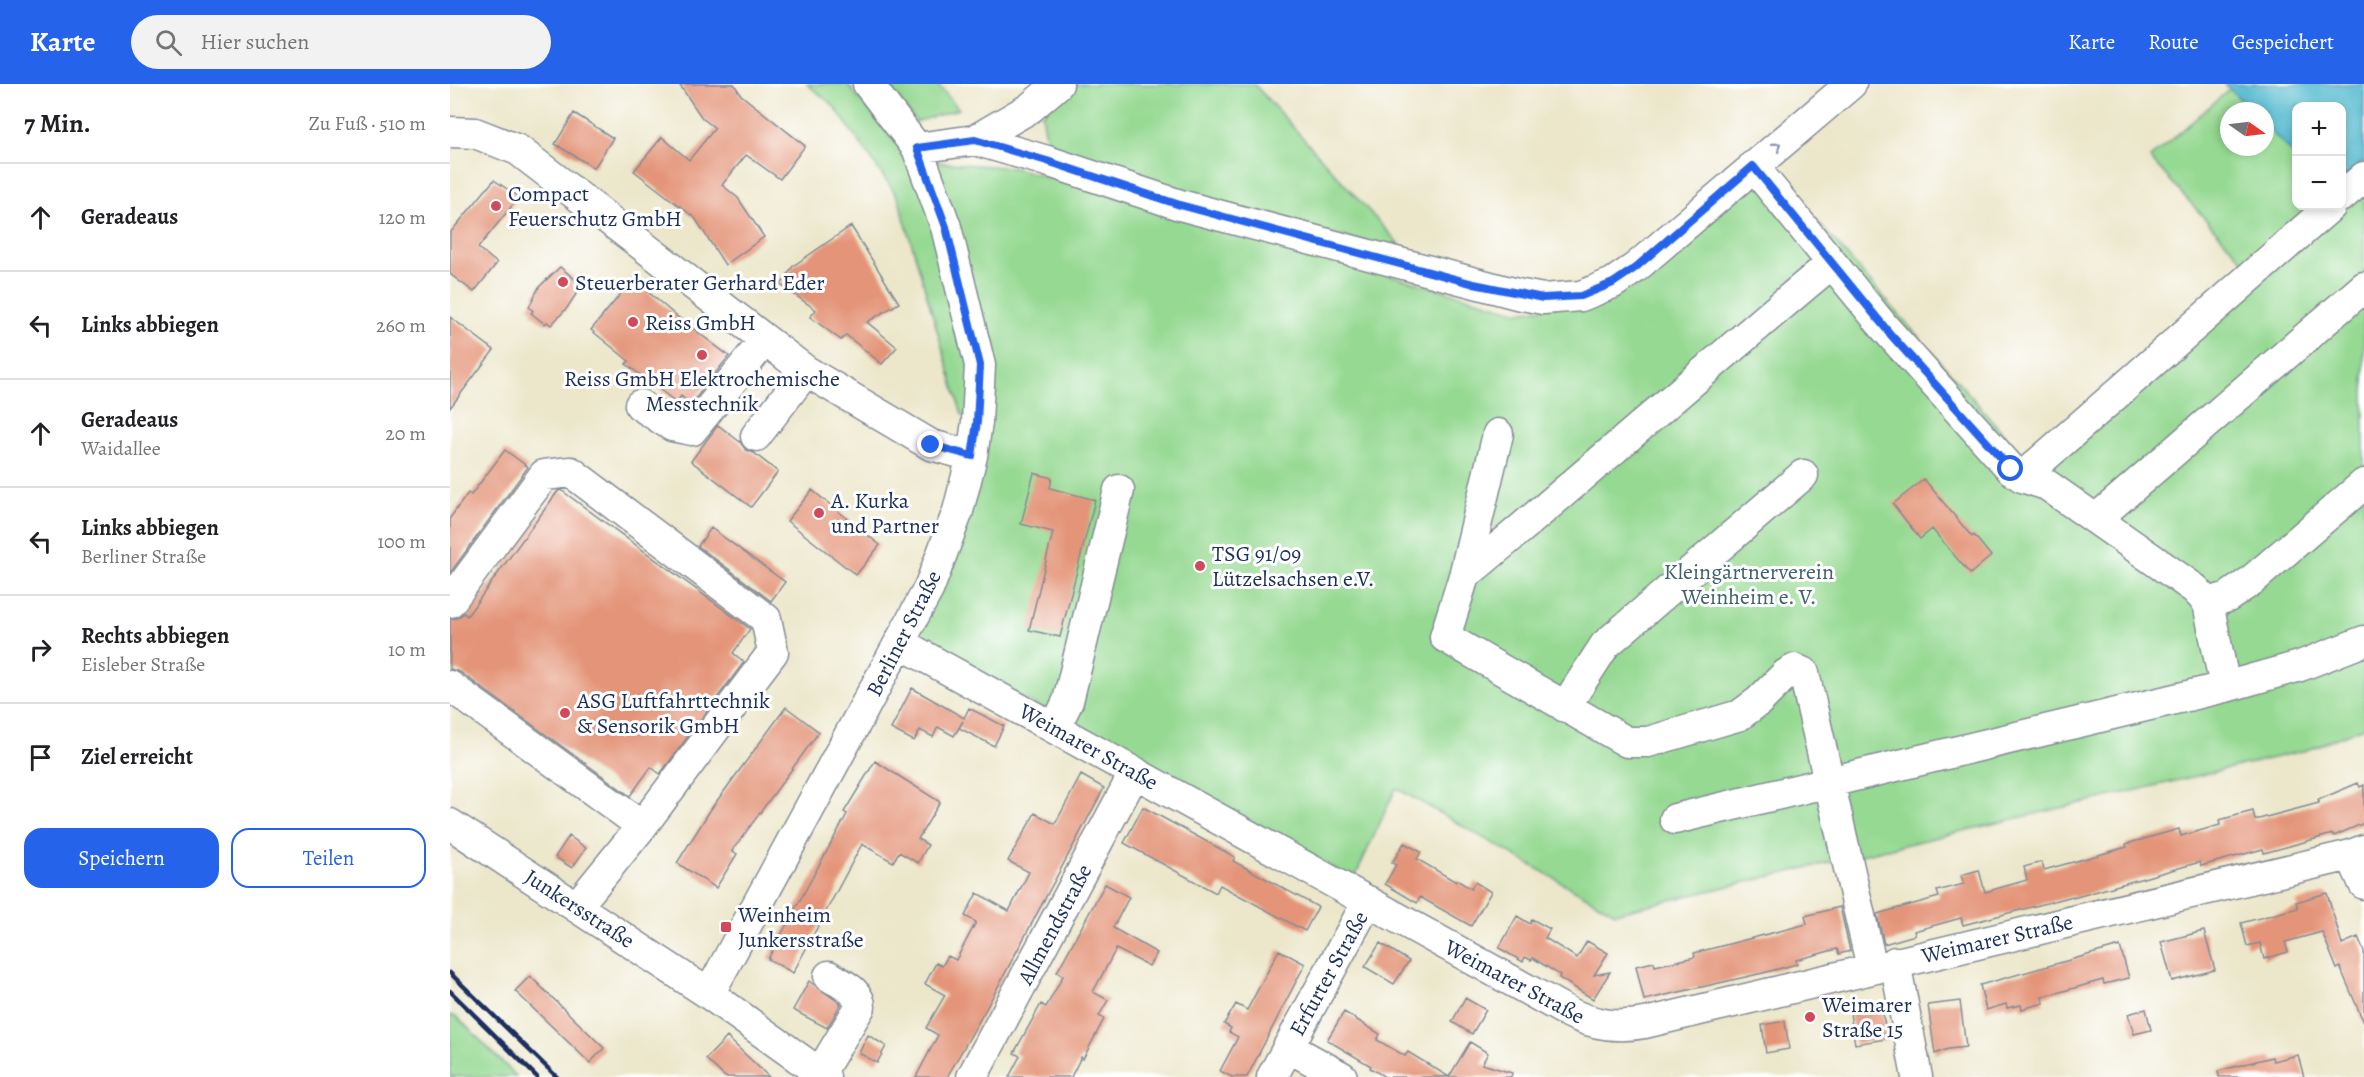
<!DOCTYPE html>
<html lang="de">
<head>
<meta charset="utf-8">
<style>
	body { margin:0; font-family:Alegreya,serif; background:#f2f2f2; color:#202124 }
	.controls { position:absolute; right:18px; top:18px; display:grid; overflow:hidden; border-radius:12px; box-shadow:0 3px 9px #0003 }
	.controls button { width:54px; height:54px; display:grid; place-items:center; padding:0; border:0; border-bottom:2px solid #e0e0e0; background:#fff; color:#202124; font:30px sans-serif }
	.compass { position:absolute; left:1770px; top:18px; width:54px; height:54px; border-radius:50%; background:#fff; box-shadow:0 3px 9px #0003; rotate:104deg }
	.stop { position:absolute; width:18px; height:18px; margin:-14px; border:4px solid #2563eb; border-radius:50%; background:#fff }
	.stop.end { background:#2563eb; border-color:#fff; box-shadow:0 2px 6px #0008 }
	.list { margin:0; padding:0; list-style:none }
	h2 { display:flex; justify-content:space-between; align-items:center; height:78px; margin:0; padding:0 24px; font-size:26px }
	h2 small { font-size:20px; font-weight:400; color:#757577 }
	.list li { display:grid; grid-template-columns:39px 1fr auto; gap:18px; align-items:center; box-sizing:border-box; height:108px; padding:0 24px; border-top:2px solid #e0e0e0 }
	.list b { display:block; font-size:22px; white-space:nowrap }
	.list p { margin:0; font-size:20px; white-space:nowrap; color:#757577 }
	.list em { font-size:20px; font-style:normal; color:#757577 }
	.actions { display:flex; gap:12px; padding:18px 24px }
	.actions a { flex:1; padding:14px 0; border:2px solid #2563eb; border-radius:18px; text-align:center; font-size:21px; color:#2563eb }
	.actions .main { background:#2563eb; color:#fff }
	.icon { flex:none; width:33px; height:33px; fill:none; stroke:currentColor; stroke-width:2; stroke-linecap:round; stroke-linejoin:round }
	.map { position:relative; flex:none; width:1914px; height:993px; overflow:hidden }
	header { display:flex; align-items:center; gap:36px; box-sizing:border-box; height:84px; padding:0 30px; background:#2563eb; color:#fff }
	header strong { font-size:28px }
	nav { display:flex; gap:33px; margin-inline-start:auto; font-size:21px }
	.search { width:420px; height:54px; background:#f2f2f2; display:flex; align-items:center; gap:15px; box-sizing:border-box; padding:0 21px; border-radius:33px; color:#757577; font-size:22px }
	main { display:flex }
	aside { flex:1; background:#fff }
	.map>svg:first-child { display:block }
	.green { fill:#95d992; stroke:#588478; stroke-width:1.5 }
	.water { fill:#51b9cf; stroke:#367496; stroke-width:1.5 }
	.building { fill:#e49579 }
	.lines { fill:none; stroke-linecap:round; stroke-linejoin:round }
	.minor-casing { stroke:#848b94; stroke-width:33 }
	.minor { stroke:#fff; stroke-width:30 }
	.rail { stroke:#1b2f5e; stroke-width:4.5 }
	.oneway { stroke:#8d97ae }
	.route { stroke:#2563eb; stroke-width:8 }
	.poi-dot { fill:#d1495b; stroke:#fff; stroke-width:2 }
	.labels { text-anchor:middle; stroke-width:6; stroke-linejoin:round; paint-order:stroke }
	.poi-label { font-size:22px; fill:#1b2f5e; stroke:#fff; text-anchor:start }
	.park-label { font-size:22px; fill:#40626e; stroke:#fff }
	.street-label { font-size:22px; fill:#1b2f5e; stroke:#fff }
</style>
</head>
<body>
<header>
<strong>Karte</strong>
<div class="search"><svg class="icon" aria-label="search" viewBox="0 0 24 24"><circle cx="10" cy="10" r="6"/><path d="M15 15l6 6"/></svg>Hier suchen</div>
<nav><a>Karte</a><a>Route</a><a>Gespeichert</a></nav>
</header>
<main>
<aside>
<h2>7 Min.<small>Zu Fuß · 510 m</small></h2>
<ul class="list">
<li><svg class="icon" aria-label="ahead" viewBox="0 0 24 24"><path d="M12 20V5M6 11l6-6 6 6"/></svg><div><b>Geradeaus</b></div><em>120 m</em></li>
<li><svg class="icon" aria-label="left" viewBox="0 0 24 24"><path d="M17 20v-9H6M10 6l-5 5 5 5"/></svg><div><b>Links abbiegen</b></div><em>260 m</em></li>
<li><svg class="icon" aria-label="ahead" viewBox="0 0 24 24"><path d="M12 20V5M6 11l6-6 6 6"/></svg><div><b>Geradeaus</b><p>Waidallee</p></div><em>20 m</em></li>
<li><svg class="icon" aria-label="left" viewBox="0 0 24 24"><path d="M17 20v-9H6M10 6l-5 5 5 5"/></svg><div><b>Links abbiegen</b><p>Berliner Straße</p></div><em>100 m</em></li>
<li><svg class="icon" aria-label="right" viewBox="0 0 24 24"><path d="M7 20v-9h11M14 6l5 5-5 5"/></svg><div><b>Rechts abbiegen</b><p>Eisleber Straße</p></div><em>10 m</em></li>
<li><svg class="icon" aria-label="arrive" viewBox="0 0 24 24"><path d="M6 21V4h12l-3 4 3 4H6"/></svg><div><b>Ziel erreicht</b></div></li>
</ul>
<div class="actions"><a class="main">Speichern</a><a>Teilen</a></div>
</aside>
<div class="map">
<svg width="1914" height="993" viewBox="0 0 1914 993">
	<rect width="100%" height="100%" fill="#fff"/>
	<filter id="ink" filterUnits="userSpaceOnUse"><feTurbulence type="fractalNoise" baseFrequency=".0167" numOctaves="2"/><feDisplacementMap in="SourceGraphic" scale="12" xChannelSelector="R" yChannelSelector="G"/><feConvolveMatrix kernelMatrix="1 2 1 2 8 2 1 2 1" color-interpolation-filters="sRGB"/></filter>
	<filter id="wash" filterUnits="userSpaceOnUse"><feTurbulence type="fractalNoise" baseFrequency=".008" numOctaves="4" result="noise"/><feDisplacementMap in="SourceGraphic" scale="24" xChannelSelector="R" yChannelSelector="G"/><feGaussianBlur stdDeviation="1.35" result="paint"/><feColorMatrix in="noise" values="0 0 0 0 0 0 0 0 0 0 0 0 0 0 0 0 0 1.4 0 .05"/><feComposite in="paint" operator="in"/></filter>
	<g filter="url(#wash)">
		<rect width="100%" height="100%" fill="#ece7cb"/>
		<!-- green -->
		<path class="green" d="M357,0h40l63,76 105,8 504,144 85,-14 167,-129 255,290 220,-195 -96,-106 80,-69 22,22h-23v36h36v-22l31,32v49h46v-27l22,-18v566l-57,23 -692,163 -219,-125 -42,91 -441,-241 70,-226 -21,3 -64,-218 -64,-91z
			M438,0h49l22,25 -43,13z
			M628,0h176l154,170 -223,-60 -123,-40 -16,-17 -4,-23z
			M0,931l7,2 60,60h-67z"/>
		<!-- water -->
		<path class="water" d="M1775,0h139v77l-22,18v-73h-46v51l-31,-32v-14h-13z"/>
		<g id="blocks">
			<!-- building -->
			<path class="building" d="M229,0h55l7,11 64,51 -25,33 -34,-24 -24,30 16,13 26,39 -39,28 -30,-47 -61,-47 28,-34 27,23 26,-32 -13,-10z
				M124,29l39,25 -19,30 -39,-24z
				M44,96l25,17 -41,51 19,15 -23,29 -24,-18v-41z
				M401,142l48,77 -32,19 30,25 -15,17 -36,-29 -5,5 -31,-23 6,-7 -35,-25 12,-19z
				M110,183l22,18 -15,23 -16,17 -4,-3 -2,2 -14,-11 2,-2 -4,-4 10,-20z
				M183,195l42,36 54,41 -38,48 -10,-8 -5,6 -50,-38 3,-3 -38,-31z
				M0,233l44,33 -44,58z
				M268,341l22,17 6,8 8,3 24,19 -27,35 -60,-46z
				M55,366l23,17 -78,106v-55l18,-25 3,2z
				M584,389l18,5 -2,10 45,12 -35,137 -31,-7 24,-98 -32,-8z
				M1474,395l48,58 2,-2 17,21 -21,18 -38,-45 -12,10 -27,-35z
				M111,406l189,139 -17,24 11,9 -84,112 -9,-7 -21,29 -170,-124 -10,-3v-50l7,-1 7,-5 3,3 91,-125z
				M362,406l68,55 -24,30 -69,-54z
				M261,444l74,54 -14,19 -73,-55z
				M462,604l52,30 5,-10 35,18 -10,20 -35,-18 4,-7 -9,15 -16,-9 -5,10 -13,-7 -6,11 -23,-12z
				M336,623l33,25 -87,119 5,3 -21,34 -39,-25 34,-54z
				M425,677l65,41 -22,37 10,6 -10,18 -19,-11 -6,10 -31,-18 -69,129 -25,-14 79,-145 -3,-2z
				M631,691l23,13 -117,219 -40,70h-31l22,-42 -12,-7 19,-33 -20,-11 11,-21 6,3 6,-10 8,4 20,-38 -11,-6 12,-23 32,18 20,-39 -21,-11 27,-48 20,11z
				M1908,699l2,4 4,-2v38l-30,13 -1,-2 -69,19 -1,-4 -62,17 -1,-4 -127,36v-2l-110,29 -2,-7 -47,13 1,4 -31,9 -7,-30 62,-17 -2,-6 27,-7 -3,-9 18,-5 6,22 42,-12 -3,-13 18,-5 2,8 83,-23 -1,-3 53,-15 2,7 39,-11 -1,-5 34,-9 2,9 64,-17 -1,-3z
				M693,723l92,50 -2,4 85,46 -13,24 -85,-46 -4,8 -92,-50z
				M119,752l17,12 -14,20 -17,-11z
				M954,759l17,9 -4,7 39,23 1,-2 14,9 4,-7 16,10 -20,34 -51,-29 -3,6 -32,-19 11,-19 -4,-2z
				M655,800l24,13 -16,31 44,25 -8,13 -33,-17 -23,43 15,8 -9,16 5,3 -21,40 -2,-2 -10,20h-62l11,-21 -6,-3 27,-49 5,3 17,-31 -6,-4z
				M1877,809l15,51 16,-7 6,14v72l-24,-56 -3,2 -15,-37 -37,10 3,10 -24,7 -4,-16 -13,3 -6,-23 57,-15 -2,-6z
				M1390,823l10,44 -11,3 -2,-5 -41,11 1,4 -34,9 -119,27 -8,-34 18,-4 1,4 40,-9 -1,-4 113,-29 -2,-8z
				M1067,832l13,8 2,-5 18,10 -5,9 32,20 10,-17 21,12 -14,22 16,-3 -17,27 -34,-21 1,-3 -27,-17 -2,2 -6,-3 -2,5 -24,-14z
				M1754,847l11,39 -43,11 -11,-39z
				M930,859l29,18 -15,23 -29,-17z
				M1670,862l9,32 -25,6 -1,-4 -61,17 2,6 -22,6 -1,-4 -14,3 -1,-4 -20,6 -6,-25z
				M829,866l26,14 -58,113h-15l-12,-6 18,-34 -9,-5 2,-4 -7,-4 12,-20 11,6z
				M80,892l74,72 -14,15 -75,-72z
				M359,897l32,23 -14,24 -34,-18z
				M1015,914l21,12 -14,24 -20,-12z
				M1510,917l6,46 -18,2 -13,5 -7,-49z
				M1431,918l6,37 -32,5 -6,-37z
				M1696,925l5,21 -17,4 -6,-20z
				M894,928l36,22 -3,6 28,16 3,-4 41,25 21,-35 18,11 -6,11 30,9 -1,4h-126l-15,-9 1,-2 -44,-26z
				M1335,937l4,28 -23,4 -4,-28z
				M418,951l18,11 -9,17 -18,-10z
				M277,953l42,40h-44l-19,-18z
				M1848,971l6,22h-85l-1,-6 54,-14 1,4z"/>
		</g>
	</g>
	<g filter="url(#ink)">
		<use href="#blocks" fill-opacity="0" stroke="#848b94" stroke-width="1.5"/>
		<g class="lines">
			<defs>
				<path id="minor" d="M0,48l25,1 43,17 288,221 125,74 41,11
					M525,56l72,21 133,44 337,89 26,5 38,-3 32,-13 22,-15 216,-184
					M467,64l58,-8 55,-32 28,-24
					M1303,82l131,161 127,142 11,8 25,8 148,104 13,14 17,84 75,-21 64,-25
					M1892,112l22,-19
					M190,321l32,21 20,4 73,-90
					M1048,350l-34,142 -19,61 182,105h21l92,-27 19,-14 27,-27 9,-5 9,4 68,295
					M306,352l50,-65
					M1572,393l309,-271
					M1646,435l268,-232
					M1014,492c124,-102 244,-210 368,-313
					M0,518l94,-127 27,-3 195,147 7,33 -131,174 -65,80
					M1758,519l20,-6 23,-16 113,-97
					M450,559l668,369c26,13 49,16 77,11l706,-168 13,-5
					M0,602l192,140
					M1115,623l40,-62 198,-170
					M605,644l13,-27 51,-211
					M1225,735l550,-132
					M0,740l259,170 116,83
					M1901,771l13,29
					M1445,878l22,115
					M259,910l220,-406 29,-77 14,-55 5,-34 3,-57 -34,-138 -29,-79 -49,-64
					M838,963l54,30
					M370,989l40,-66c0,-17 -19,-23 -31,-31
					M522,993l163,-305
					M822,993l96,-176"/>
			</defs>
			<!-- minor casing -->
			<use href="#minor" class="minor-casing"/>
			<!-- minor -->
			<use href="#minor" class="minor"/>
			<!-- rail -->
			<path class="rail" d="M0,889l107,104
				M0,907l87,86"/>
		</g>
		<!-- one-way arrows -->
		<defs><path id="oneway-chevron" d="M-2-3.5L2.5 0L-2 3.5" fill="none" stroke-width="1.6" stroke-linecap="round" stroke-linejoin="round" transform="scale(1.5)"/></defs>
		<use class="oneway" href="#oneway-chevron" transform="translate(1327 62) rotate(-40)"/>
	</g>
	<g class="lines" filter="url(#ink)">
		<!-- route -->
		<path class="route" d="M481,361l41,11 5,-34 3,-57 -34,-138 -29,-79 58,-8 72,21 133,44 294,79 69,14 38,-2 32,-13 22,-15 118,-102 138,169 120,134"/>
	</g>
	<!-- markers -->
	<g class="poi-dot">
		<circle cx="46" cy="122" r="6"/>
		<circle cx="113" cy="198" r="6"/>
		<circle cx="183" cy="238" r="6"/>
		<circle cx="252" cy="271" r="6"/>
		<circle cx="369" cy="429" r="6"/>
		<circle cx="750" cy="482" r="6"/>
		<circle cx="115" cy="629" r="6"/>
		<rect x="270" y="837" width="12" height="12" rx="3"/>
		<circle cx="1360" cy="933" r="6"/>
	</g>
	<g class="labels">
		<!-- poi labels -->
		<g class="poi-label">
			<text x="58" y="117">Compact<tspan x="58" dy="25">Feuerschutz GmbH</tspan></text>
			<text x="125" y="206">Steuerberater Gerhard Eder</text>
			<text x="195" y="246">Reiss GmbH</text>
			<text x="252" y="302" text-anchor="middle">Reiss GmbH Elektrochemische<tspan x="252" dy="25">Messtechnik</tspan></text>
			<text x="381" y="424">A. Kurka<tspan x="381" dy="25">und Partner</tspan></text>
			<text x="762" y="477">TSG 91/09<tspan x="762" dy="25">Lützelsachsen e.V.</tspan></text>
			<text x="127" y="624">ASG Luftfahrttechnik<tspan x="127" dy="25">&amp; Sensorik GmbH</tspan></text>
			<text x="288" y="838">Weinheim<tspan x="288" dy="25">Junkersstraße</tspan></text>
			<text x="1372" y="928">Weimarer<tspan x="1372" dy="25">Straße 15</tspan></text>
		</g>
		<!-- park labels -->
		<g class="park-label">
			<text x="1299" y="495">Kleingärtnerverein<tspan x="1299" dy="25">Weinheim e. V.</tspan></text>
		</g>
		<!-- street labels -->
		<g class="street-label">
			<text transform="translate(453 549) rotate(-63)" y="8">Berliner Straße</text>
			<text transform="translate(639 662) rotate(29)" y="8">Weimarer Straße</text>
			<text transform="translate(130 824) rotate(33)" y="8">Junkersstraße</text>
			<text transform="translate(604 840) rotate(-62)" y="8">Allmendstraße</text>
			<text transform="translate(1547 854) rotate(-13)" y="8">Weimarer Straße</text>
			<text transform="translate(878 889) rotate(-61)" y="8">Erfurter Straße</text>
			<text transform="translate(1065 897) rotate(28)" y="8">Weimarer Straße</text>
		</g>
	</g>
</svg>
<div class="controls">
<button>+</button>
<button>−</button>
</div>
<svg class="compass" viewBox="-18 -18 36 36"><path d="M0-13l5 13h-10z" fill="#e53935"/><path d="M0 13l5-13h-10z" fill="#757577"/></svg>
<div class="stop" style="left:1561px;top:385px"></div>
<div class="stop end" style="left:481px;top:361px"></div>
</div>
</main>
</body>
</html>
